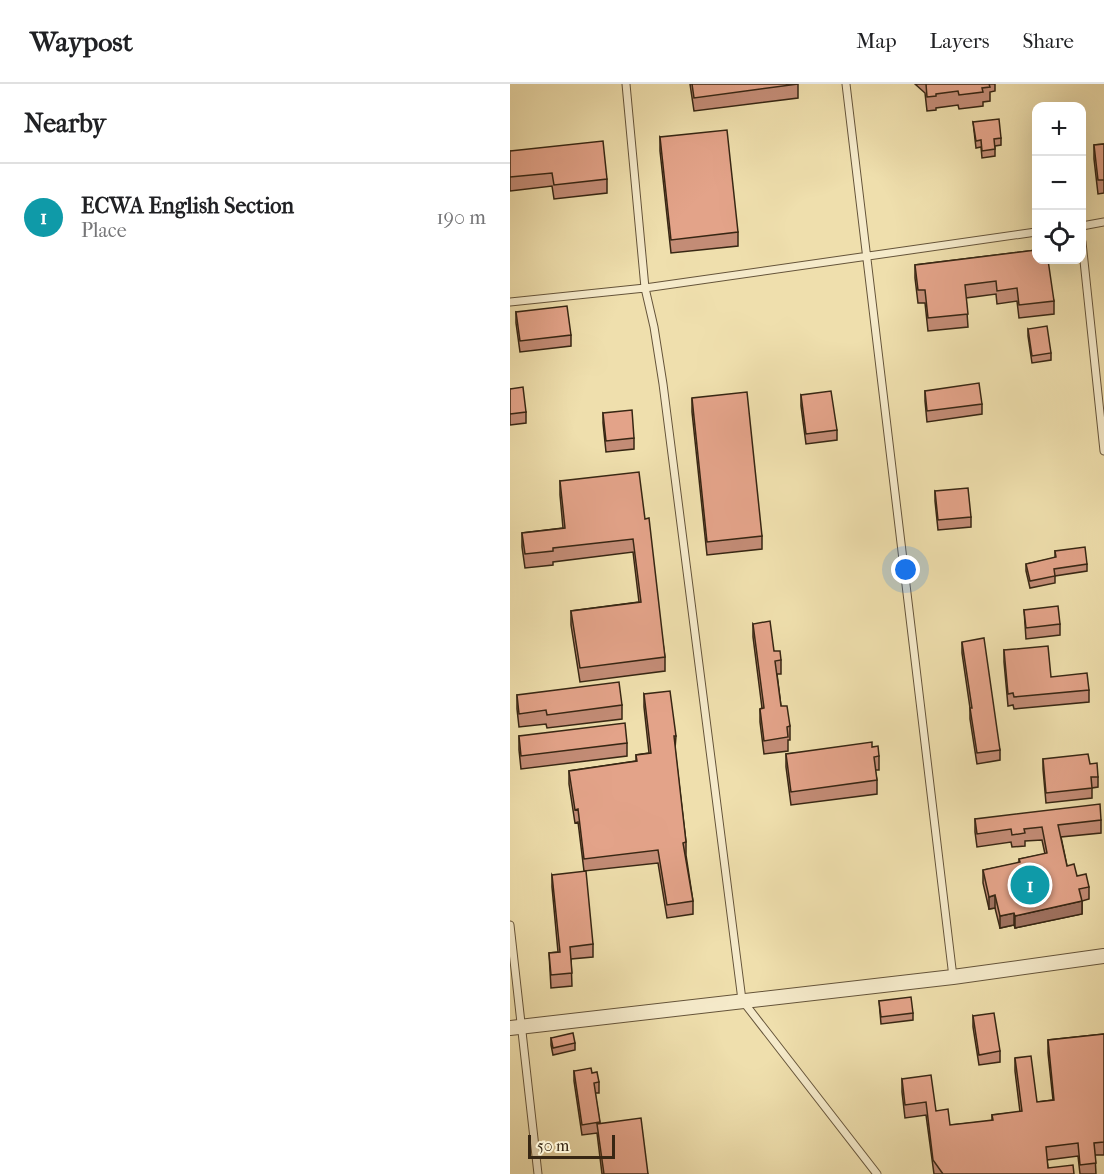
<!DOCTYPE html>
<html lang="en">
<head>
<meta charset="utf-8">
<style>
	body { margin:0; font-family:"IM FELL French Canon",serif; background:#f6f6f6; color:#202124 }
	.controls { position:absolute; right:18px; top:18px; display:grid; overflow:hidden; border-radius:12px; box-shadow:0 6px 24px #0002 }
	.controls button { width:54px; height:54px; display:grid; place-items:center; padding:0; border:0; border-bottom:2px solid #e0e0e0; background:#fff; color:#202124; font:30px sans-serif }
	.scale { position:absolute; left:18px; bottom:15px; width:87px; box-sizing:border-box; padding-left:6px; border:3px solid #372613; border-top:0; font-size:16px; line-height:21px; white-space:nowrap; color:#372613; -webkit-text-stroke:4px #f5eaca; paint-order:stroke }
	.you { position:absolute; left:396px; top:486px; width:21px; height:21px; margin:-15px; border:4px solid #fff; border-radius:50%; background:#1a73e8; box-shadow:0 0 0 9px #1a73e833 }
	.badge { display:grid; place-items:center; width:39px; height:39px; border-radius:50%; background:#ea580c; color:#fff; font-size:20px; font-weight:700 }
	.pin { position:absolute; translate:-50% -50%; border:3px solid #fff; box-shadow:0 2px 6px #0006 }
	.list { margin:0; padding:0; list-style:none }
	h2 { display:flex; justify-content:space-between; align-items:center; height:78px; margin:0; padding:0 24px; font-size:26px }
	h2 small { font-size:20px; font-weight:400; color:#757577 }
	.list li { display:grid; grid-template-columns:39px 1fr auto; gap:18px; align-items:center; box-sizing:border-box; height:108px; padding:0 24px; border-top:2px solid #e0e0e0 }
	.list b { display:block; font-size:22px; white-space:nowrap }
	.list p { margin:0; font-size:20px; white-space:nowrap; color:#757577 }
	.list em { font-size:20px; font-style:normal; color:#757577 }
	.icon { flex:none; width:33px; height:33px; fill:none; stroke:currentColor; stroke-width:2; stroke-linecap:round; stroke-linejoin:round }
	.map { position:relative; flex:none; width:594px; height:1090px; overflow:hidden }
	header { display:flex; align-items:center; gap:36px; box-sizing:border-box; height:84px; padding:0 30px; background:#fff; border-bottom:2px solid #e0e0e0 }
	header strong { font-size:28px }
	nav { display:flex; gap:33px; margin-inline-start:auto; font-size:21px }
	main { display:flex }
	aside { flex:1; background:#fff }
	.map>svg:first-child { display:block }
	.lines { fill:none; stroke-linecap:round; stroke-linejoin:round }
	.lane-casing { stroke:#65543a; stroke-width:9 }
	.street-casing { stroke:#65543a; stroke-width:16 }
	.lane { stroke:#f5eaca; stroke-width:7 }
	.street { stroke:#f5eaca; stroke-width:14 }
	.wall { fill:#c38c76; stroke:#372613; stroke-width:1.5 }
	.shaded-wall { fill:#9f7260; stroke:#372613; stroke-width:1.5 }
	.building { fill:#e3a389; stroke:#372613; stroke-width:1.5 }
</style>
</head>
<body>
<header>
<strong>Waypost</strong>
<nav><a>Map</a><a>Layers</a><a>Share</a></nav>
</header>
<main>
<aside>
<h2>Nearby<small></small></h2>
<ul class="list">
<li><span class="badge" style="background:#0f9aa8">1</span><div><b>ECWA English Section</b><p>Place</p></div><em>190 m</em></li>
</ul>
</aside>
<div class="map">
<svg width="594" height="1090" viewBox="0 0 594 1090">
	<rect width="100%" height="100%" fill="#efdfad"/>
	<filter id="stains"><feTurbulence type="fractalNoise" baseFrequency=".00333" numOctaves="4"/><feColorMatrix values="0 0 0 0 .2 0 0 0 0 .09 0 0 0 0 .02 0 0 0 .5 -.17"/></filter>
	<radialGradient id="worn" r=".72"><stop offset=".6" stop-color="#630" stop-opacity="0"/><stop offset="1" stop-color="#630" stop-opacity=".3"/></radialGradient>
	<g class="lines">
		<defs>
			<path id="lane" d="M116,0l19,204 9,39 9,57 79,616 135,174
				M336,0l107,893
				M572,142l22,-4
				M572,158l22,209
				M0,218l135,-14 391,-56
				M0,841l28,249"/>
			<path id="street" d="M0,944l443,-51 151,-21"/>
		</defs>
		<!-- lane casing -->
		<use href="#lane" class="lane-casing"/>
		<!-- street casing -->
		<use href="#street" class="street-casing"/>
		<!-- lane -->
		<use href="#lane" class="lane"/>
		<!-- street -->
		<use href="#street" class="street"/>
	</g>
	<!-- wall -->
	<path class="wall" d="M180,0h108v14l-104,13z
		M405,0h80v7l-5,1v9l-7,1v4l-24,3 -1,-4 -22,3v2l-9,1 -2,-18z
		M463,38l28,16v7l-6,1v10l-13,2 -1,-11 -5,1z
		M150,53l78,95v14l-67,7 -11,-102z
		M594,60v49l-6,1 -4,-35v-14z
		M0,67l97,28v14l-53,6 -2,-13 -42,5z
		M526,166l18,51v13l-35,4 -2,-17 -20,3 -1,-10 -30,4 2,29 -40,4 -3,-28h-7l-3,-25v-13z
		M6,228l55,23v11l-51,6 -4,-29z
		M518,245l23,24v7l-19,3 -4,-27z
		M0,305l16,23v11l-16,2z
		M415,307l57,13v10l-55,8 -2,-21z
		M291,311l36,35v10l-31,4 -5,-38z
		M182,314l70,138v13l-55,6 -15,-143z
		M93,329l31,25v11l-28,3 -3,-29z
		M50,397l85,38 20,138v14l-85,11 -9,-57v-14l68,-9 -6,-50 -80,10v3l-28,3 -3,-21v-14l41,-5 -3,-33z
		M425,407l36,26v10l-33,3 -3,-29z
		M545,467l32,13v7l-32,5v7l-25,5 -4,-17v-7l29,-6z
		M514,526l36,14v11l-34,4z
		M243,540l28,36v14h-4l4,32 9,20v14h-2v11l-24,3 -4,-32v-13l2,-1 -9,-71z
		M452,558l38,108v10l-23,4 -7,-45v-11l-8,-55z
		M494,566l47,27 38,13v12l-75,7 -1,-4 -5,1 -4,-44z
		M134,610l32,42 -1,13 11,93v13l7,46v13l-26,4 -9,-55 -74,8 -6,-49 -3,1 -6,-39v-13l67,-10v-6l13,-2 -5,-46z
		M7,611l105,10v14l-75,9 -1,-4 -27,3 -2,-18z
		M9,652l108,7v13l-106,13 -2,-19z
		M362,663l7,9v14h-4l2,10v14l-86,11 -5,-38v-13z
		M533,675l47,5 8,13v10l-6,1v10l-46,5 -3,-34z
		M465,735l126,1v13l-40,4 6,29 22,21v12l-7,2v13l-67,14 -1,-3 -14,3 -5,-20 -6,1 -6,-26v-13l36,-7v-4l26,-5 -3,-14 -17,1v5l-13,1 -1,-5 -34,5 -2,-15z
		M42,791l41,69v13l-22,2 1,27 -21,2 -2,-35 9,-1 -6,-65z
		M369,917l34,12v7l-32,4z
		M463,932l27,35v11l-21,3 -6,-38z
		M594,950v121h-9l1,19h-16l-2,-18 -31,4 1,8 26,6h-140l-8,-59 -21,3 -3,-26v-13l34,32 14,14 42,-4v-6l28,-3 -5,-41v-13l22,44 16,-2 -5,-47v-13z
		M41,954l24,5v7l-22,5 -2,-10z
		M64,987l25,11v11h-4l5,31 48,50h-46l-5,-41 -15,2 -8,-54z"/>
	<!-- shaded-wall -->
	<path class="shaded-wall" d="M485,811v13l-6,1v-12z
		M572,817v13l-67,14v-12z
		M504,829v12l-14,3v-12z"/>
	<!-- building -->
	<path class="building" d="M182,0h106l-104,14z
		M416,0h63l1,3 -8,1 1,4 -24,3 -1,-4 -22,3v2l-9,1z
		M489,35l2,19 -7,1 1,10 -13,2 -1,-11 -5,1 -3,-19z
		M217,46l11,102 -67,8 -11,-103z
		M93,57l4,38 -53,6 -2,-12 -42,4v-26z
		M594,60v36h-6l-4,-35z
		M526,166v10h12l6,41 -35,4 -2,-17 -20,3 -1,-10 -31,4 3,29 -40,4 -3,-28h-7l-3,-25z
		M57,222l4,29 -51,6 -4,-29z
		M537,242l4,27 -19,3 -4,-27z
		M469,299l3,21 -55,7 -2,-20z
		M13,303l3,25 -16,2v-25z
		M321,307l6,39 -31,4 -5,-39z
		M237,308l15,144 -55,6 -15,-144z
		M122,326l2,28 -28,3 -3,-28z
		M129,388l6,47 4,-1 16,139 -85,11 -9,-57 70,-9 -8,-63 -80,9v3l-28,3 -3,-21 43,-5 -5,-47z
		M458,404l3,29 -33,3 -3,-29z
		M575,463l2,17 -33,5 1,7 -25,5 -4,-17 30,-7 -1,-6z
		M548,522l2,18 -34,4 -2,-18z
		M260,537l4,30h6l1,9 -6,1 6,45h6l3,20 -3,1 1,10 -24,4 -4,-32 4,-1 -11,-84z
		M474,554l16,112 -23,3 -7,-45h2l-10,-66z
		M538,562l3,31 36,-4 2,17 -75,7 -1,-4 -5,1 -4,-44z
		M109,598l3,23 -75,10 -1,-5 -27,4 -2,-19z
		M160,607l6,45h-2l12,106 -3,1 10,58 -26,4 -9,-55 -74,9 -6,-50 -3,1 -6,-39 68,-10 -1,-6 15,-2 -7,-59z
		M115,639l2,20 -106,13 -2,-20z
		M362,658v5l6,-1 1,10 -5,1 3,23 -86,12 -5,-38z
		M578,670l2,10 7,-1 1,14h-7l1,11 -46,5 -3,-34z
		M590,720l1,16 -43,5 9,41 7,-2 3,12 9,-2 3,13 -10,2 3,12 -67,15 -1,-3 -14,3 -5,-21 -6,2 -6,-27 37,-8 -1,-3 28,-6 -5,-26 -18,2 1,4 -13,2 -1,-6 -34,5 -2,-15z
		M76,787l7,73 -23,3 2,26 -21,2 -2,-22 11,-1 -8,-77z
		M401,913l2,16 -32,4 -2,-16z
		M484,929l6,38 -21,4 -6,-39z
		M63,949l2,10 -22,5 -2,-10z
		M594,950v108l-10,1 2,20 -16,2 -2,-22 -32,4 2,21 25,-3 1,9h-131l-10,-14 -7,-58 -21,3 -3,-26 29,-4 5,36 12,-2 2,16 43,-5 -1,-5 30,-4 -7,-53 16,-2 6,46 17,-2 -6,-60z
		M81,984l1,5 5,-1 2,10 -5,1 6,39 -18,3 -8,-54z
		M131,1034l7,56h-44l-7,-50z"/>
	<rect width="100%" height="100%" filter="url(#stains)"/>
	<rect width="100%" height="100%" fill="url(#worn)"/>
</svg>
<div class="controls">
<button>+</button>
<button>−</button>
<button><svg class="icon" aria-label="locate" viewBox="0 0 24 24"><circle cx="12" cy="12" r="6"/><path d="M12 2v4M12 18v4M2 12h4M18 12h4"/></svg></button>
</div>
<div class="scale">50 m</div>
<div class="you"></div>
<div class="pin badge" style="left:520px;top:801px;background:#0f9aa8">1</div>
</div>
</main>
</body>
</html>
